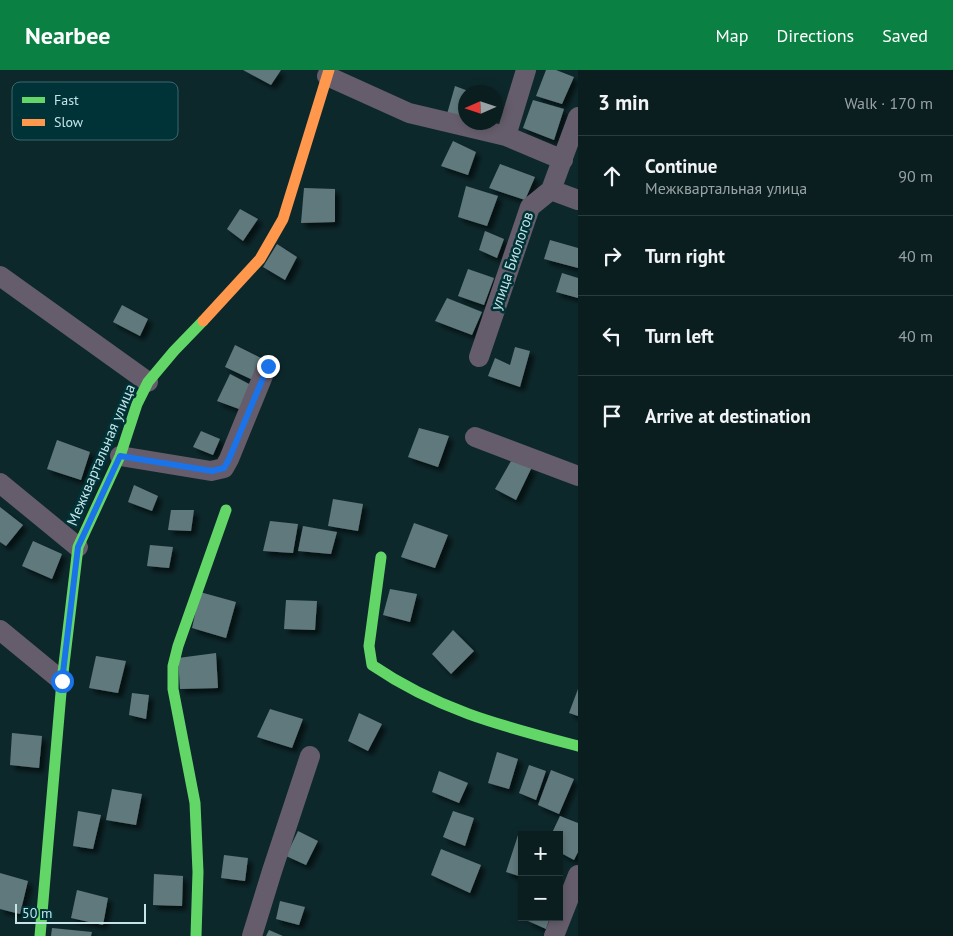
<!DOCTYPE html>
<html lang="en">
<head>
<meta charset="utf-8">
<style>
	body { margin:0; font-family:"PT Sans",sans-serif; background:#182b2d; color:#f1f3f6 }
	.controls { position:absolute; right:15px; bottom:15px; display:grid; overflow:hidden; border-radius:0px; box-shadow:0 2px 8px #0003 }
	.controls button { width:45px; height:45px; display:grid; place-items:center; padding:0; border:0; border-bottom:1px solid #2a3c3e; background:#0a1e20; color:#f1f3f6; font:25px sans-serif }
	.compass { position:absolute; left:458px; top:15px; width:45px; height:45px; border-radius:50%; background:#0a1e20; box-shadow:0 2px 8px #0003; rotate:267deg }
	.scale { position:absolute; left:15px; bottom:12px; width:131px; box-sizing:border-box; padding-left:5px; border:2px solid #c5e4e7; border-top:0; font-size:14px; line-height:18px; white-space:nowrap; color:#c5e4e7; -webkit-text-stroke:4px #003338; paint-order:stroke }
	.stop { position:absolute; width:15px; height:15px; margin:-11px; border:4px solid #1a73e8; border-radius:50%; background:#fff }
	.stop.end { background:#1a73e8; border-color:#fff; box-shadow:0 1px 5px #0008 }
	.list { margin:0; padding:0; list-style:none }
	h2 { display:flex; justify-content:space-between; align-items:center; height:65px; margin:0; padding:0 20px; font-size:21px }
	h2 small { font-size:16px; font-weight:400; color:#99a2a5 }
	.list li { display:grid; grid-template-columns:32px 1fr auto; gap:15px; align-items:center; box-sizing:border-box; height:80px; padding:0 20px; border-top:1px solid #2a3c3e }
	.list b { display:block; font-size:19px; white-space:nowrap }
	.list p { margin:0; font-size:16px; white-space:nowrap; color:#99a2a5 }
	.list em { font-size:16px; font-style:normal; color:#99a2a5 }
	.icon { flex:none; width:28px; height:28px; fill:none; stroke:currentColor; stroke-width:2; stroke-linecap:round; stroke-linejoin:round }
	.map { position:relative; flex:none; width:578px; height:866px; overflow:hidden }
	header { display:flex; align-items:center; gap:30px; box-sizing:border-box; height:70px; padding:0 25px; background:#0b8043; color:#fff }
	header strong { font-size:24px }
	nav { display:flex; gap:28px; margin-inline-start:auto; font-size:18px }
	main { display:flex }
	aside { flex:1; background:#0a1e20 }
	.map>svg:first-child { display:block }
	.building { fill:#61797c; filter:url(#shadow) }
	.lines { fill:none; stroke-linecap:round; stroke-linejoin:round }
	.street { stroke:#655d6b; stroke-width:20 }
	.fast { stroke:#63d668; stroke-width:11 }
	.slow { stroke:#ff974d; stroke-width:11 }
	.route { stroke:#1a73e8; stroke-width:6 }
	.labels { text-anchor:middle; stroke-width:5; stroke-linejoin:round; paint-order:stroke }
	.street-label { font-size:15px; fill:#c5e4e7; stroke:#003338 }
	.key { fill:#003338; stroke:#3b686d; stroke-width:1 }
	.key-label { font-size:14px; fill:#c5e4e7 }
</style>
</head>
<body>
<header>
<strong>Nearbee</strong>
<nav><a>Map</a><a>Directions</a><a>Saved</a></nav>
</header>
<main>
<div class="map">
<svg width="578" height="866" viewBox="0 0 578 866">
	<defs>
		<filter id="shadow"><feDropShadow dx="4.5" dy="4.5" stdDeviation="2.5" flood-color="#0009"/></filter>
	</defs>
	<rect width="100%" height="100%" fill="#0d282b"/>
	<!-- building -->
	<path class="building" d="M243,0h38l-10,15z
		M546,0h10l18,7 -12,27 -26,-8z
		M455,16l16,6h-5v27l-19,-5z
		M533,30l31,9 -10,31 -31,-12z
		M453,71l23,11 -8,23 -27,-9z
		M500,94l35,13 -10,23 -36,-12z
		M466,116l32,10 -11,30 -29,-9z
		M304,118l31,1v33l-34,1z
		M240,139l18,10 -15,22 -16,-12z
		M485,161l19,8 -7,19 -18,-8z
		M550,170l28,8v20l-34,-9z
		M277,174l20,13 -12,23 -22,-13z
		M468,199l26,9 -10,27 -26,-9z
		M562,203l16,5v20l-22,-6z
		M447,228l35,14 -10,23 -37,-14z
		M122,235l26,14 -8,17 -27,-14z
		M235,275l30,15 -10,21 -30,-14z
		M515,277l15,4 -10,36 -32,-11 7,-18 15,7z
		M230,304l21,11 -12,24 -22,-8z
		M419,358l30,8 -11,31 -30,-10z
		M201,361l19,8 -7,16 -20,-8z
		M57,370l33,12 -9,28 -34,-11z
		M511,391l21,6 -16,33 -21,-11z
		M134,415l24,11 -6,15 -24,-9z
		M333,429l30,5 -5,27 -30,-5z
		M0,437l23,18 -17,21 -6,-4z
		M171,440h23l-3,21 -23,-1z
		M270,451l28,3 -5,29 -30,-2z
		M414,453l34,12 -13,33 -34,-11z
		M303,456l34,6 -6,22 -33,-3z
		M33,471l29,13 -10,25 -30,-13z
		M150,475l23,2 -4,21 -22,-2z
		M390,519l27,5 -7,28 -27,-7z
		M200,522l36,10 -10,36 -34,-10z
		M286,530l31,1 -2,29 -31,-1z
		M453,560l21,21 -23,23 -19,-20z
		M216,583l2,35 -38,1 -2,-31z
		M96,586l30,5 -8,32 -29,-5z
		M578,619v27l-9,-3z
		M132,623l17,2 -3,24 -17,-4z
		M270,639l33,10 -11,29 -35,-11z
		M359,643l23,11 -14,27 -20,-10z
		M12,663l30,3 -3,32 -29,-3z
		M497,682l21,7 -9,30 -21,-6z
		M529,695l17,6 -10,29 -17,-7z
		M551,700l23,9 -15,35 -21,-9z
		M439,701l29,12 -9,20 -27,-11z
		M112,719l30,5 -6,31 -30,-5z
		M78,741l23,4 -8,34 -20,-3z
		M453,741l21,7 -9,28 -22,-9z
		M560,746l18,7v29l-4,8 -15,-8v-17h-8z
		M298,761l20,10 -12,24 -20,-9z
		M519,762l8,2 -5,1v42l-16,-5z
		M441,779l40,16 -11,28 -39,-18z
		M224,785l24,3 -3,23 -24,-3z
		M0,803l28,8 -8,33 -20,-5z
		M154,804l29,2 -1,30 -29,-1z
		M77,820l31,8 -5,27 -32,-7z
		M280,831l25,6 -6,18 -23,-6z
		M530,847h20l-4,12 -18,-8z
		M52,858l40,4 -1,4h-40z
		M269,860l14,6h-17z"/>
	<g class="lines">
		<!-- street -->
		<path class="street" d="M526,0l-20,66 57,24
			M327,6l82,37 97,23
			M551,120l27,10
			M0,206l148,106
			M479,287l51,-150 21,-17 27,-73
			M475,367l103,39
			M120,386l91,15 13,-3 5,-9 38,-93
			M0,413l78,64
			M0,560l62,51
			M252,866l20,-65 38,-115
			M554,866l24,-61"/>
		<!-- fast -->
		<path class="fast" d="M381,487l-12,89 3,19c66,45 130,61 206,81
			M40,866l22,-255 16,-134 42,-91 17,-52 11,-22 26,-31 29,-30
			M196,866l2,-64 -3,-69 -22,-114v-23l5,-20 48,-136"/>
		<!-- slow -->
		<path class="slow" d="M203,251l57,-62 23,-40 46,-149"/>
	</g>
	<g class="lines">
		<!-- route -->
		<path class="route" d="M62,611l16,-134 42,-91 92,15 12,-3 5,-9 39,-93"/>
	</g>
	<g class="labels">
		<!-- street labels -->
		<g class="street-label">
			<text transform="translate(512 191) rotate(-71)" y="5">улица Биологов</text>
			<text transform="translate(101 385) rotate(-67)" y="5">Межквартальная улица</text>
		</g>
	</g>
	<!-- legend -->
	<rect x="12" y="12" width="166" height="58" rx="8" class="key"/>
	<rect x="22" y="27" width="23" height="6" fill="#63d668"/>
	<rect x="22" y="49" width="23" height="7" fill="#ff974d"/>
	<g class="key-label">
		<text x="54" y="35">Fast</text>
		<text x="54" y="57">Slow</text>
	</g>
</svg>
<div class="controls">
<button>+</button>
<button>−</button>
</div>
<svg class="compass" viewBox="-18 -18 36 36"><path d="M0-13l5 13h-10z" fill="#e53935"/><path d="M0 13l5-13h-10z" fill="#99a2a5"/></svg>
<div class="scale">50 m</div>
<div class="stop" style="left:62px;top:611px"></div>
<div class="stop end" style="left:268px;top:296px"></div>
</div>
<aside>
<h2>3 min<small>Walk · 170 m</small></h2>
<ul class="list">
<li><svg class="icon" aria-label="ahead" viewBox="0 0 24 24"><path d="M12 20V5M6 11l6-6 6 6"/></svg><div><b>Continue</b><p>Межквартальная улица</p></div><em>90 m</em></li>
<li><svg class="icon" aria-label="right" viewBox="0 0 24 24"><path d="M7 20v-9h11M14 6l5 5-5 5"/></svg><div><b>Turn right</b></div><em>40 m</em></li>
<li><svg class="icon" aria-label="left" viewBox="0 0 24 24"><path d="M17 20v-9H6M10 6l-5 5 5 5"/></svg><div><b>Turn left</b></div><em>40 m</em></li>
<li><svg class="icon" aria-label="arrive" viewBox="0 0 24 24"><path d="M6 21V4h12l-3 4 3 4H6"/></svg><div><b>Arrive at destination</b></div></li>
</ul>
</aside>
</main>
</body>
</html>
